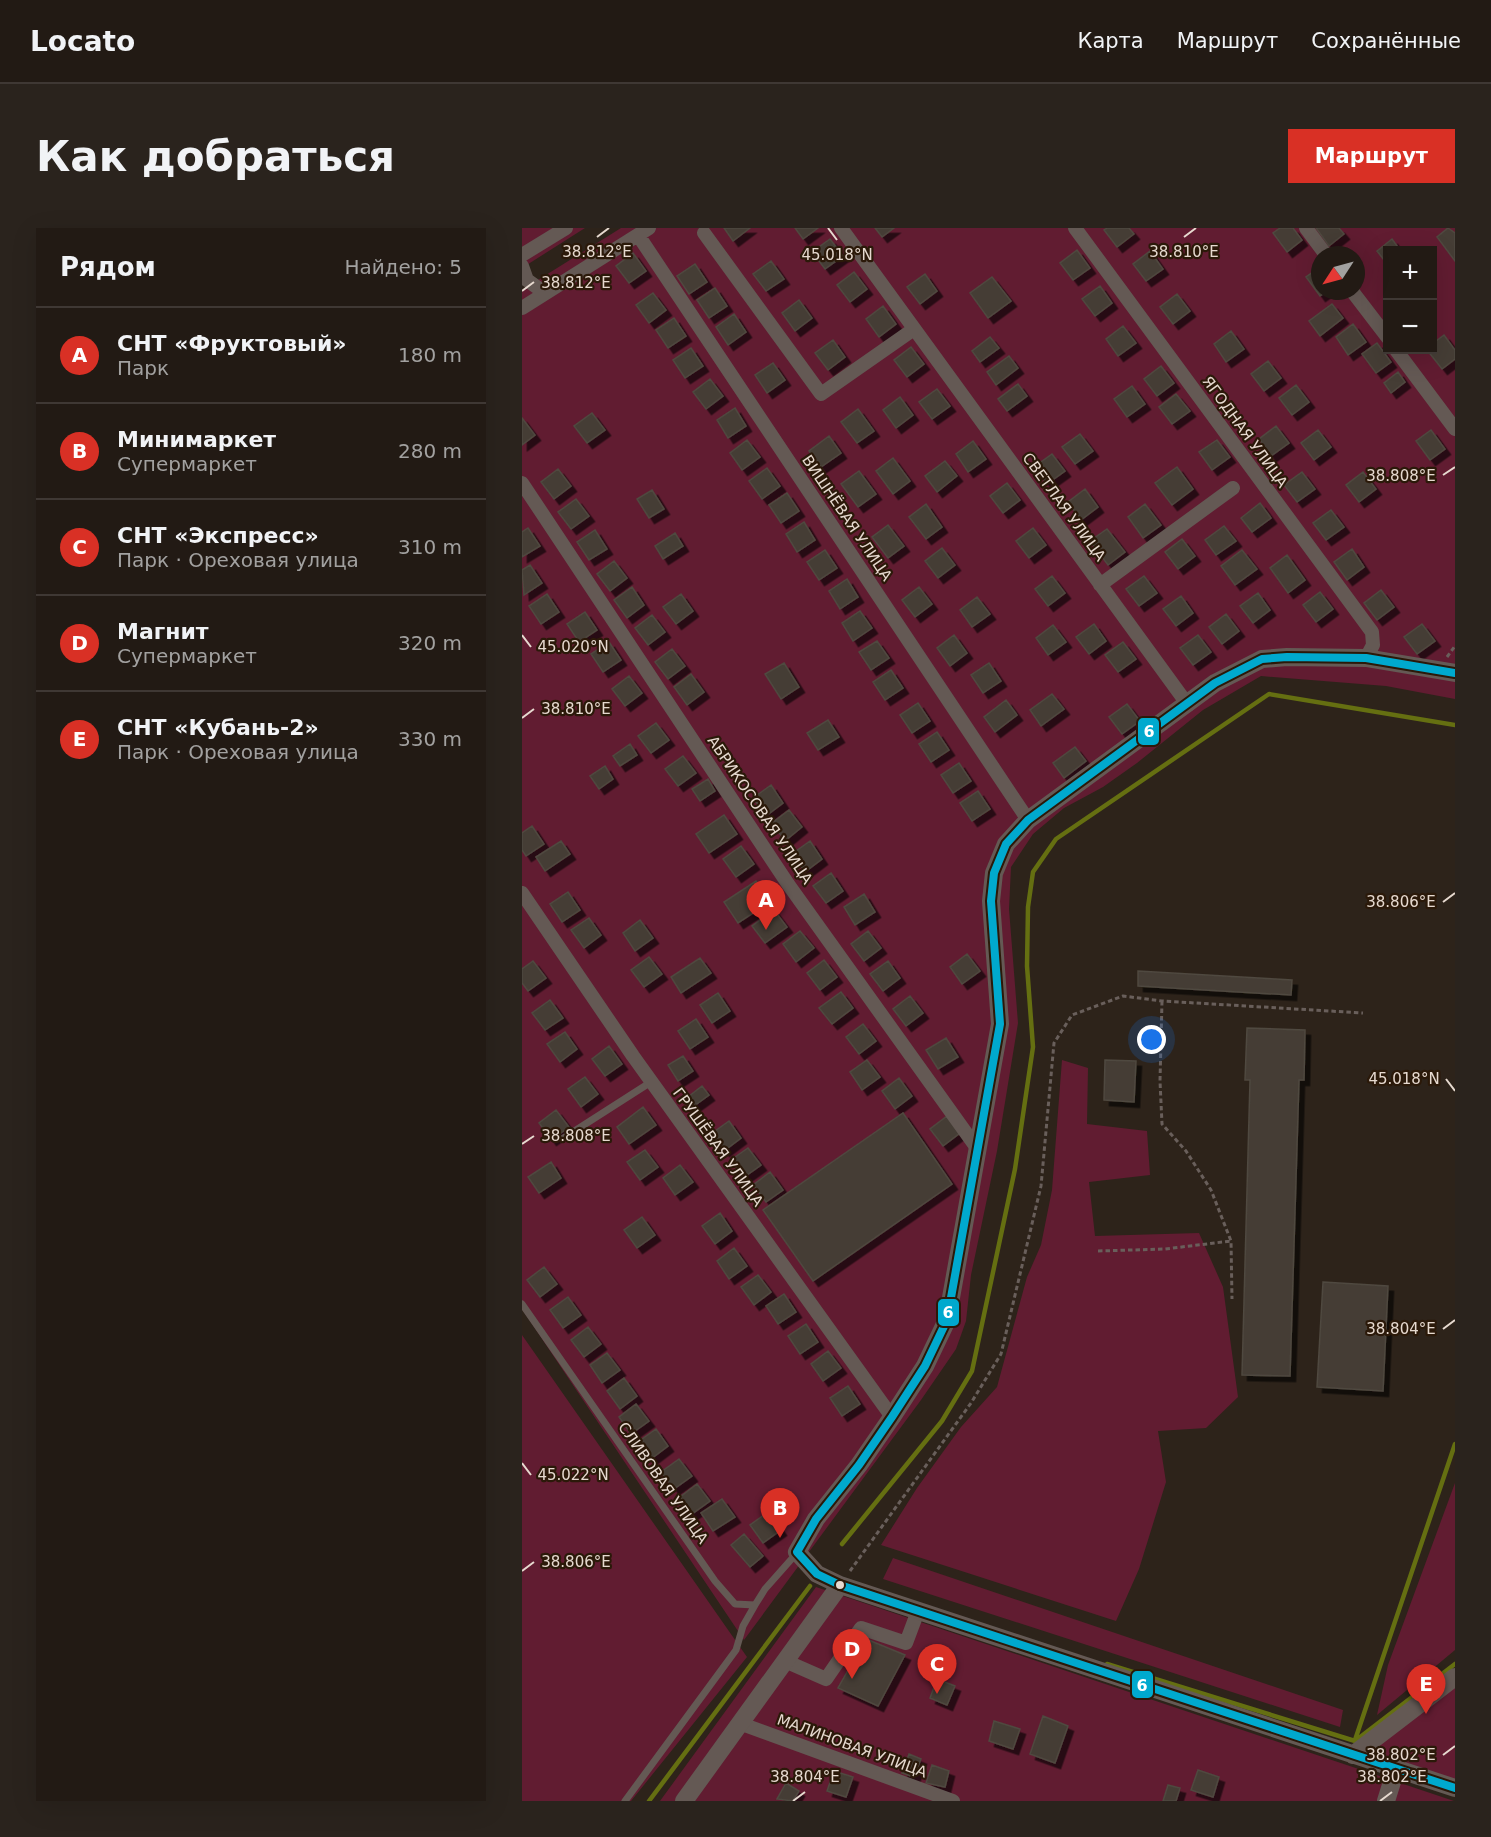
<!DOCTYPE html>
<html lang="ru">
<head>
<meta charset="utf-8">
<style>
	body { margin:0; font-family:"DejaVu Sans",sans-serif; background:#2a231d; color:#f1f3f6 }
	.controls { position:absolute; right:18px; top:18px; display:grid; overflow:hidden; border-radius:0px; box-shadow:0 6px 24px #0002 }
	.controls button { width:54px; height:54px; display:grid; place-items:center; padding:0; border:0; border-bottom:2px solid #3f3834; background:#221a14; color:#f1f3f6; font:30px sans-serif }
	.compass { position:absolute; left:789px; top:18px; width:54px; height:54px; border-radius:50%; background:#221a14; box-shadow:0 6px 24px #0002; rotate:234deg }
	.you { position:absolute; left:630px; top:812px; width:21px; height:21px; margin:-15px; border:4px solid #fff; border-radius:50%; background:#1a73e8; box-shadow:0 0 0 9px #1a73e833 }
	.badge { display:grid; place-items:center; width:39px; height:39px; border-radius:50%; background:#d93025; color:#fff; font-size:20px; font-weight:700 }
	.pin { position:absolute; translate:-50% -50px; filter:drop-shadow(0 2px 3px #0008) }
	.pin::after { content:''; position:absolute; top:32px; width:21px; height:18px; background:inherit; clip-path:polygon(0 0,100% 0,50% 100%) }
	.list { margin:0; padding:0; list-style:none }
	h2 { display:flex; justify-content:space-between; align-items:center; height:78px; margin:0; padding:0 24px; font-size:26px }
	h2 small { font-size:20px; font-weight:400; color:#a2a1a0 }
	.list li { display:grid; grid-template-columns:39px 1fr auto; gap:18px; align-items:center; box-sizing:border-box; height:96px; padding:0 24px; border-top:2px solid #3f3834 }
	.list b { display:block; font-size:22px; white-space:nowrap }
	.list p { margin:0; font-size:20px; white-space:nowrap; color:#a2a1a0 }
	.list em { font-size:20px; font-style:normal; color:#a2a1a0 }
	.map { position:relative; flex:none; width:933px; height:1573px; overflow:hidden; border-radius:0px }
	header { display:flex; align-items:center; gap:36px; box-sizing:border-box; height:84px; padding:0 30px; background:#221a14; border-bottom:2px solid #3f3834 }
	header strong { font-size:28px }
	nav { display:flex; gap:33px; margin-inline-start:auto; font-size:21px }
	.intro { display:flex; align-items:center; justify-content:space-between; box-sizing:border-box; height:144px; padding:0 36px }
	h1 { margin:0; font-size:42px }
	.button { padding:15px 27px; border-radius:0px; background:#d93025; color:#fff; font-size:21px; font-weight:700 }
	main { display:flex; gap:36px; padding:0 36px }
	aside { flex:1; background:#221a14; border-radius:0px; box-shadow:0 6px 24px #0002 }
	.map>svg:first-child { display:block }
	.green { fill:#611c31; fill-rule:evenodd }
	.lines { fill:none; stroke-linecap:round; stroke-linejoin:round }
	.stream { stroke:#656f11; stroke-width:4.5 }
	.building { fill:#453e36; stroke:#4f483f; stroke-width:1.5; filter:url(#shadow) }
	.path { stroke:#695f5b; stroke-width:3; stroke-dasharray:4.5 3; stroke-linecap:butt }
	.service { stroke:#645954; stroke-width:7 }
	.minor { stroke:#645954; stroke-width:14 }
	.tertiary { stroke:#645954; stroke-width:18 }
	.bus-1-casing { stroke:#2b1909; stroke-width:12 }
	.bus-1 { stroke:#00a9ce; stroke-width:8 }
	.ticks { fill:none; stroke:#e6d9cf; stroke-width:2 }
	.bus-dot { fill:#e6d9cf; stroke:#2b1909; stroke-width:2 }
	.labels { text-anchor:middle; stroke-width:4.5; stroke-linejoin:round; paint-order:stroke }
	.street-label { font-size:15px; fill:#e6d9cf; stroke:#2b1909 }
	.ticks-label { font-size:15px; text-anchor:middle; fill:#e6d9cf; stroke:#2b1909; stroke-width:4.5; stroke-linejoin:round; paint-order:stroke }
	.line-badge { stroke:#2b1909; stroke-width:2 }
	.badge-label { font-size:16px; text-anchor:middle; font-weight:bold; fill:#fff }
</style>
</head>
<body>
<header>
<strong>Locato</strong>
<nav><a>Карта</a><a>Маршрут</a><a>Сохранённые</a></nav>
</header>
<div class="intro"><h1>Как добраться</h1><a class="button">Маршрут</a></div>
<main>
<aside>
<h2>Рядом<small>Найдено: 5</small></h2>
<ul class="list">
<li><span class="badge">A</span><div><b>СНТ «Фруктовый»</b><p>Парк</p></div><em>180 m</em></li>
<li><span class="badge">B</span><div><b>Минимаркет</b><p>Супермаркет</p></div><em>280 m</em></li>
<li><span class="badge">C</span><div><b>СНТ «Экспресс»</b><p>Парк · Ореховая улица</p></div><em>310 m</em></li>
<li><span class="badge">D</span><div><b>Магнит</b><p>Супермаркет</p></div><em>320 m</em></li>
<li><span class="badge">E</span><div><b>СНТ «Кубань-2»</b><p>Парк · Ореховая улица</p></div><em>330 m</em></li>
</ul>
</aside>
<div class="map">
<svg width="933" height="1573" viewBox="0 0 933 1573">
	<defs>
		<filter id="shadow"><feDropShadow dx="5.5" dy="5.5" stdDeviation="0" flood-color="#0009"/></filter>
	</defs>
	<rect width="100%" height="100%" fill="#2d231a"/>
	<!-- green -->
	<path class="green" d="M0,0h63l-63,40z
		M99,0h834v471l-69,-13 -125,-10 -58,34 -66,53 -34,24 -39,21 -31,26 -22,33 -2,42 9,114 -21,128 -26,124 -5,46 -10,28 -35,51 -177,240 -222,-331v-1019zM866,22h44v100h-44zM798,27h36v36h-36z
		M540,832l26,8 -1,56 60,7 3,44 -61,7 6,54 104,-3 24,54 15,110 -32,31 -48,3 8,51 -27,87 -23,52 -235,-76 36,-57 44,-61 36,-40 30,-110 14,-32 11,-55z
		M0,1107l225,322 -116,144h-109z
		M933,1255v167l-78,65 11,-50z
		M371,1330l450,152 -3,17 -457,-148z
		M294,1359l638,214h-794z
		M933,1443v124l-115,-37z"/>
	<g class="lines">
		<!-- stream -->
		<path class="stream" d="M320,1316l100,-123 30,-50 43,-202 18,-122 -6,-81 1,-59 5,-35 23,-33 213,-145 186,31
			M585,1436l248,77 100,-77
			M833,1512l100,-296
			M127,1573l161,-215"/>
	</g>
	<!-- building -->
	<path class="building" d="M202,0h26l-17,13z
		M273,0h23l-15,11z
		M353,0h19l-12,9z
		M585,0h22l5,6 -17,13 -13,-17z
		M758,0h13l9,12 -15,12 -14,-19z
		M794,0h23l5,6 -15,12z
		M926,0l7,5v28l-18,-24z
		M308,11l13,17 -18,13 -13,-17z
		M870,11l8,11h-12v15l-11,-14z
		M555,22l13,18 -17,12 -13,-17z
		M628,23l13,18 -17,12 -13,-17z
		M111,25l13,18 -17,12 -13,-17z
		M249,33l13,18 -18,12 -13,-17z
		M173,36l12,18 -18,12 -12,-18z
		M798,39v24h7l-7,5 -14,-19z
		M332,44l13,17 -17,13 -13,-17z
		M403,46l12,17 -17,13 -13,-17z
		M470,49l19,24 -23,17 -18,-25z
		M578,58l12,17 -17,13 -13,-17z
		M193,60l12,18 -18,12 -12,-18z
		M131,65l13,17 -17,13 -13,-18z
		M655,66l13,17 -17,13 -13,-17z
		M277,72l13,18 -17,13 -13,-18z
		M810,76l11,14 -23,18 -11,-15z
		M361,78l13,18 -17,13 -13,-18z
		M212,86l12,18 -18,13 -12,-18z
		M152,90l12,18 -18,12 -12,-18z
		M831,96l13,18 -18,13 -12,-18z
		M601,98l13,17 -18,13 -12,-17z
		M709,103l13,18 -18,13 -12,-18z
		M922,107l11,15v9l-13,10 -15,-19h5v-6z
		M468,109l9,11 -19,14 -8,-11z
		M311,112l12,17 -17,13 -13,-17z
		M855,115l14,19 -15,11 -14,-19z
		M389,119l13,17 -17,13 -13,-17z
		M169,120l12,18 -18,12 -12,-18z
		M487,128l9,12 -22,17 -9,-13z
		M746,133l13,17 -17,13 -13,-17z
		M251,135l12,17 -18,13 -12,-18z
		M639,138l13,17 -17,13 -13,-17z
		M876,144l7,10 -14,11 -7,-10z
		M188,151l13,17 -17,13 -13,-17z
		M496,156l9,12 -20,15 -9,-12z
		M774,157l13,17 -17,13 -13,-17z
		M610,158l13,18 -18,13 -13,-18z
		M415,161l13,17 -18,13 -13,-17z
		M654,166l14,17 -18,13 -13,-17z
		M378,169l13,18 -17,13 -13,-18z
		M213,180l11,18 -18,12 -11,-18z
		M336,181l16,22 -17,12 -16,-21z
		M70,185l13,17 -18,13 -13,-17z
		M0,190l13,17 -13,10z
		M754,198l13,17 -18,13 -12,-17z
		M796,202l13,17 -17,13 -13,-17z
		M909,202l14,19 -15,11 -14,-19z
		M558,206l13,17 -18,13 -13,-17z
		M307,208l12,17 -20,14 -12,-16z
		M225,212l13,17 -18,13 -12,-17z
		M695,212l13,17 -18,13 -13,-18z
		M451,213l13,18 -18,13 -12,-18z
		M530,226l13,17 -18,13 -13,-17z
		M371,230l17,23 -17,13 -17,-23z
		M423,233l12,15 -20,16 -12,-16z
		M655,239l16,22 -21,16 -17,-22z
		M245,240l13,18 -18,13 -13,-18z
		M36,241l13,17 -17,13 -13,-17z
		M337,243l17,23 -18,13 -17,-23z
		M780,244l13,17 -18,13 -13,-17z
		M841,244l13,17 -17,13 -13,-17z
		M485,255l13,17 -17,13 -13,-17z
		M563,261l13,18 -17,13 -13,-18z
		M130,262l12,19 -15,9 -12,-19z
		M265,265l12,18 -18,12 -12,-18z
		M54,271l13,17 -18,13 -13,-17z
		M738,275l11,15 -19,14 -11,-14z
		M404,276l16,23 -16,12 -17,-22z
		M623,276l16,21 -18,13 -15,-21z
		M809,282l13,17 -18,13 -13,-17z
		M282,294l11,18 -18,12 -11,-18z
		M366,297l16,21 -16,12 -16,-21z
		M702,298l12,15 -20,14 -11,-15z
		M6,300l12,18 -18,11v-25z
		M511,300l13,17 -17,13 -13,-17z
		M585,301l18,23 -17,13 -18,-24z
		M73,302l12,19 -18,11 -12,-18z
		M153,305l8,13 -20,13 -8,-13z
		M660,311l13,17 -17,13 -13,-17z
		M420,320l13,17 -17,13 -13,-17z
		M830,321l12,18 -17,13 -13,-18z
		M303,322l12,18 -18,12 -12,-18z
		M720,322l15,19 -22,16 -14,-19z
		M765,327l18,25 -17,13 -18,-25z
		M92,333l13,17 -17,13 -13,-17z
		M8,337l12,18 -18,12 -2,-25z
		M530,348l13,17 -17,13 -13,-17z
		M622,348l13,17 -18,13 -13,-17z
		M325,351l11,18 -18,12 -11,-18z
		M110,359l12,18 -17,13 -13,-18z
		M397,359l13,17 -17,13 -13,-17z
		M859,362l13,17 -17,13 -13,-17z
		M798,364l13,17 -17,13 -13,-17z
		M736,365l12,17 -17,13 -13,-17z
		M25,366l12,18 -18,12 -12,-18z
		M159,366l12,17 -17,13 -13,-17z
		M659,368l12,17 -17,13 -13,-17z
		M455,369l13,17 -18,13 -12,-17z
		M338,383l12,17 -19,13 -11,-18z
		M63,384l12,18 -18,12 -12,-18z
		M704,386l13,17 -17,13 -13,-17z
		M130,387l13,17 -17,13 -13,-17z
		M572,396l12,17 -17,13 -13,-17z
		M900,396l13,17 -18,13 -13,-17z
		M531,397l13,17 -18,13 -12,-17z
		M432,407l13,18 -17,13 -13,-18z
		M676,407l13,17 -18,13 -13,-17z
		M355,413l12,17 -18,12 -12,-18z
		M87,414l12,18 -18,12 -12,-18z
		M601,414l13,17 -18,13 -13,-17z
		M150,421l13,17 -17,13 -13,-17z
		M262,435l15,24 -18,12 -16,-25z
		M467,435l12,18 -18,12 -12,-18z
		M369,442l12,18 -18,12 -12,-18z
		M169,446l13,18 -17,13 -13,-18z
		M107,448l13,17 -17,13 -13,-17z
		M530,466l12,15 -23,17 -11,-16z
		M484,472l11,15 -22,17 -11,-15z
		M396,475l12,18 -18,12 -12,-18z
		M605,476l13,17 -18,13 -13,-17z
		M306,492l11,17 -21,13 -11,-17z
		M134,495l13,17 -18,13 -13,-17z
		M415,504l12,18 -18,12 -12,-18z
		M108,516l7,11 -17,11 -7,-10z
		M553,519l11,14 -22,17 -11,-15z
		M161,528l13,17 -18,13 -13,-17z
		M437,535l12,18 -18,12 -12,-18z
		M83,538l8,13 -14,10 -9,-13z
		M186,551l7,12 -15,10 -8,-12z
		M249,557l12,18 -17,13 -13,-18z
		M456,563l12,18 -18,12 -12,-18z
		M267,582l13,17 -17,14 -13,-18z
		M202,587l13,19 -28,19 -13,-19z
		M10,598l12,18 -18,12 -4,-6v-17z
		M39,613l9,13 -25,17 -9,-14z
		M288,613l12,18 -17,13 -13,-18z
		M219,618l13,18 -18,13 -13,-18z
		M309,645l12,18 -17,12 -13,-17z
		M234,653l14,21 -32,21 -14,-21z
		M46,664l12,18 -18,12 -12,-18z
		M342,666l11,18 -20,13 -11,-18z
		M252,682l13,17 -22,16 -13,-17z
		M67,690l12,17 -17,13 -13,-18z
		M118,692l13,18 -18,13 -12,-18z
		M278,703l14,17 -18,14 -13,-18z
		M346,703l13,17 -17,13 -13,-17z
		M445,726l13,17 -18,13 -12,-17z
		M127,729l13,17 -18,13 -13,-17z
		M178,730l11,15 -30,20 -10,-16z
		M302,732l13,17 -17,13 -13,-17z
		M11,733l13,17 -18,13 -6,-8v-14z
		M366,733l12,17 -17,13 -13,-17z
		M616,743l154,9 -1,15 -153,-9z
		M319,764l12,16 -21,16 -13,-16z
		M196,765l12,18 -18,12 -12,-18z
		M388,768l13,17 -17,13 -13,-17z
		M28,772l13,18 -18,12 -13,-17z
		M174,791l12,18 -18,12 -12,-18z
		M341,796l13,17 -17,13 -13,-17z
		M725,800l58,2 -1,50h-5l-9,296 -48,-1 8,-295h-5z
		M43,804l12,17 -17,13 -13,-18z
		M424,810l12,19 -20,12 -12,-19z
		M87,818l13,18 -17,12 -13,-17z
		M161,828l10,15 -15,10 -10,-16z
		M345,832l13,17 -18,13 -12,-18z
		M583,832l31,1 -2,41 -30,-2z
		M63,849l13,17 -17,13 -13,-18z
		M377,850l13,18 -17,13 -13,-18z
		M180,858l7,9 -15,11 -6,-9z
		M121,879l13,18 -27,19 -12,-17z
		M34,882l13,17 -18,13 -12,-17z
		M381,885l49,71 -139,97 -50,-71z
		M425,888l13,17 -17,13 -13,-17z
		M207,893l12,17 -17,13 -13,-17z
		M226,920l13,17 -18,13 -12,-18z
		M123,922l13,17 -18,13 -13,-18z
		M29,934l10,16 -22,15 -11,-16z
		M158,937l13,17 -18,13 -12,-17z
		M248,944l13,18 -17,12 -13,-17z
		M198,985l12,18 -17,13 -13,-18z
		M120,989l13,18 -18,13 -13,-18z
		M212,1020l13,18 -18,13 -12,-18z
		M22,1039l13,17 -17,13 -13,-17z
		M236,1047l13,17 -17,13 -13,-18z
		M801,1054l65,4 -5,105 -66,-4z
		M262,1066l12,18 -18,12 -12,-18z
		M46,1069l13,18 -18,13 -13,-18z
		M284,1096l12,18 -18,12 -12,-18z
		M66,1099l13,17 -17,13 -13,-17z
		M306,1123l13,17 -18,13 -12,-17z
		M85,1125l13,17 -18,13 -12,-18z
		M102,1150l13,18 -17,13 -13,-18z
		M326,1158l12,18 -18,12 -12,-18z
		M114,1176l13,17 -18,13 -12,-17z
		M134,1201l12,17 -17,13 -13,-17z
		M157,1231l13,17 -18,13 -13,-17z
		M175,1256l13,17 -18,13 -12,-17z
		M200,1271l13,18 -22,14 -12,-18z
		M246,1284l13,18 -18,13 -13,-18z
		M222,1306l19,22 -13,11 -19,-22z
		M344,1411l39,16 -27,51 -40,-18z
		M415,1451l18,7 -8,19 -17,-7z
		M521,1488l25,10 -13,37 -25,-9z
		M472,1493l26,8 -7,20 -24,-8z
		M387,1526l12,5 -7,18 -12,-4z
		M410,1537l17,6 -4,16 -19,-4z
		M676,1542l21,7 -6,20 -22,-7z
		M312,1543l19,6 -7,20 -19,-6z
		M264,1555l13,8 -6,10 -16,-2z
		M646,1557l12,3 -4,13h-13z"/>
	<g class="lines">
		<!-- path -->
		<path class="path" d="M925,429l8,-11
			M640,773l-2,80 2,43 24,27 25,39 20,51 1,58
			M576,1023l67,-2 66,-8
			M328,1343l121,-168 30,-49 40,-168 13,-143 18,-28 51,-19 39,5 201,12"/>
		<!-- service -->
		<path class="service" d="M40,911l89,-57
			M0,1076l193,277 20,23 20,1 10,-16 31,-35
			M103,1573l111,-151 7,-24 12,-21"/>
		<!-- minor -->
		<path class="minor" d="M319,0l347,477
			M553,0l297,404 1,13 -7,13
			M784,0l20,27
			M182,5l117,161 93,-65
			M116,7l390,585
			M0,27l44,-27
			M0,38l5,14 18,13
			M830,63l36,47
			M0,80l127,-80
			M874,122l59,79
			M0,255l266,401 191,267
			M578,357l133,-97
			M0,665l111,163 259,361
			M263,1433l41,18 35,-51 45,15 12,-32
			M217,1495l214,78"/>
		<!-- tertiary -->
		<path class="tertiary" d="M933,445l-89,-15 -79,-1 -25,2 -47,24 -187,137 -22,24 -12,29 -3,28 9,123 -53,296 -22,46 -33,51 -33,48 -43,54 -19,33 20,22 23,11 615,203
			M831,1527l102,-78
			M162,1573l156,-216
			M864,1573l10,-32"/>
		<defs>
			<path id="bus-1" d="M933,445l-89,-15 -79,-1 -25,2 -47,24 -187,137 -22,24 -12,29 -3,28 9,123 -53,296 -22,46 -33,51 -33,48 -43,54 -19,33 20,22 23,11 615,203"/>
		</defs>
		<!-- bus-1 casing -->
		<use href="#bus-1" class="bus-1-casing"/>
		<!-- bus-1 -->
		<use href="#bus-1" class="bus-1"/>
	</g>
	<!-- ticks -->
	<path class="ticks" d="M306,0l9,12M75,9l12,-9M662,9l12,-9M0,63l12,-9M921,247l12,-8M0,407l9,12M0,490l12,-9M921,674l12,-9M924,851l9,12M0,916l12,-8M921,1101l12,-9M0,1235l9,12M0,1343l12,-9M921,1527l12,-9M271,1573l12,-9M858,1573l12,-9"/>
	<!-- markers -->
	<circle class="bus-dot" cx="318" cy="1357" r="5"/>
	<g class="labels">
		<!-- street labels -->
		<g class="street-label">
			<text transform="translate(723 204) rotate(54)" y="5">ЯГОДНАЯ УЛИЦА</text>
			<text transform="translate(542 279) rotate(54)" y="5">СВЕТЛАЯ УЛИЦА</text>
			<text transform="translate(325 290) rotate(56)" y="5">ВИШНЁВАЯ УЛИЦА</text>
			<text transform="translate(238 582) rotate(56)" y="5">АБРИКОСОВАЯ УЛИЦА</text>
			<text transform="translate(196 919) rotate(54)" y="5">ГРУШЁВАЯ УЛИЦА</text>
			<text transform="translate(141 1255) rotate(55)" y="5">СЛИВОВАЯ УЛИЦА</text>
			<text transform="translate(330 1518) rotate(20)" y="5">МАЛИНОВАЯ УЛИЦА</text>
		</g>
	</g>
	<g class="ticks-label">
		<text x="662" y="29">38.810°E</text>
		<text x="75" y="29">38.812°E</text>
		<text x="315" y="32">45.018°N</text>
		<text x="54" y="60">38.812°E</text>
		<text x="879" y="253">38.808°E</text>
		<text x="51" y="424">45.020°N</text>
		<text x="54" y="486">38.810°E</text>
		<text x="879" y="679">38.806°E</text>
		<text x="882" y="856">45.018°N</text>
		<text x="54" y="913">38.808°E</text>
		<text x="879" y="1106">38.804°E</text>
		<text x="51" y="1252">45.022°N</text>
		<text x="54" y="1339">38.806°E</text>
		<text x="879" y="1532">38.802°E</text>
		<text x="283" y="1554">38.804°E</text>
		<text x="870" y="1554">38.802°E</text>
	</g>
	<g class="line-badge">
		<rect x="615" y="489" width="23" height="29" rx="6" fill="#00a9ce"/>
		<rect x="415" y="1070" width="23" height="29" rx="6" fill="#00a9ce"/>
		<rect x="609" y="1442" width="23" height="29" rx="6" fill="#00a9ce"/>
	</g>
	<g class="badge-label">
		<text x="627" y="509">6</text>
		<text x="426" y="1090">6</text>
		<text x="620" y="1463">6</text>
	</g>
</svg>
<div class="controls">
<button>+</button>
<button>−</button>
</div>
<svg class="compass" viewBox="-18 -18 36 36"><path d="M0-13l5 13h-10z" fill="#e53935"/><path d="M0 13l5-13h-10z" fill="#a2a1a0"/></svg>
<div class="you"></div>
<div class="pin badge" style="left:244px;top:702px">A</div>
<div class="pin badge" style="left:258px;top:1310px">B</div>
<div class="pin badge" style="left:415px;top:1466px">C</div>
<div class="pin badge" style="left:330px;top:1451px">D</div>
<div class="pin badge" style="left:904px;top:1486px">E</div>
</div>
</main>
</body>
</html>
